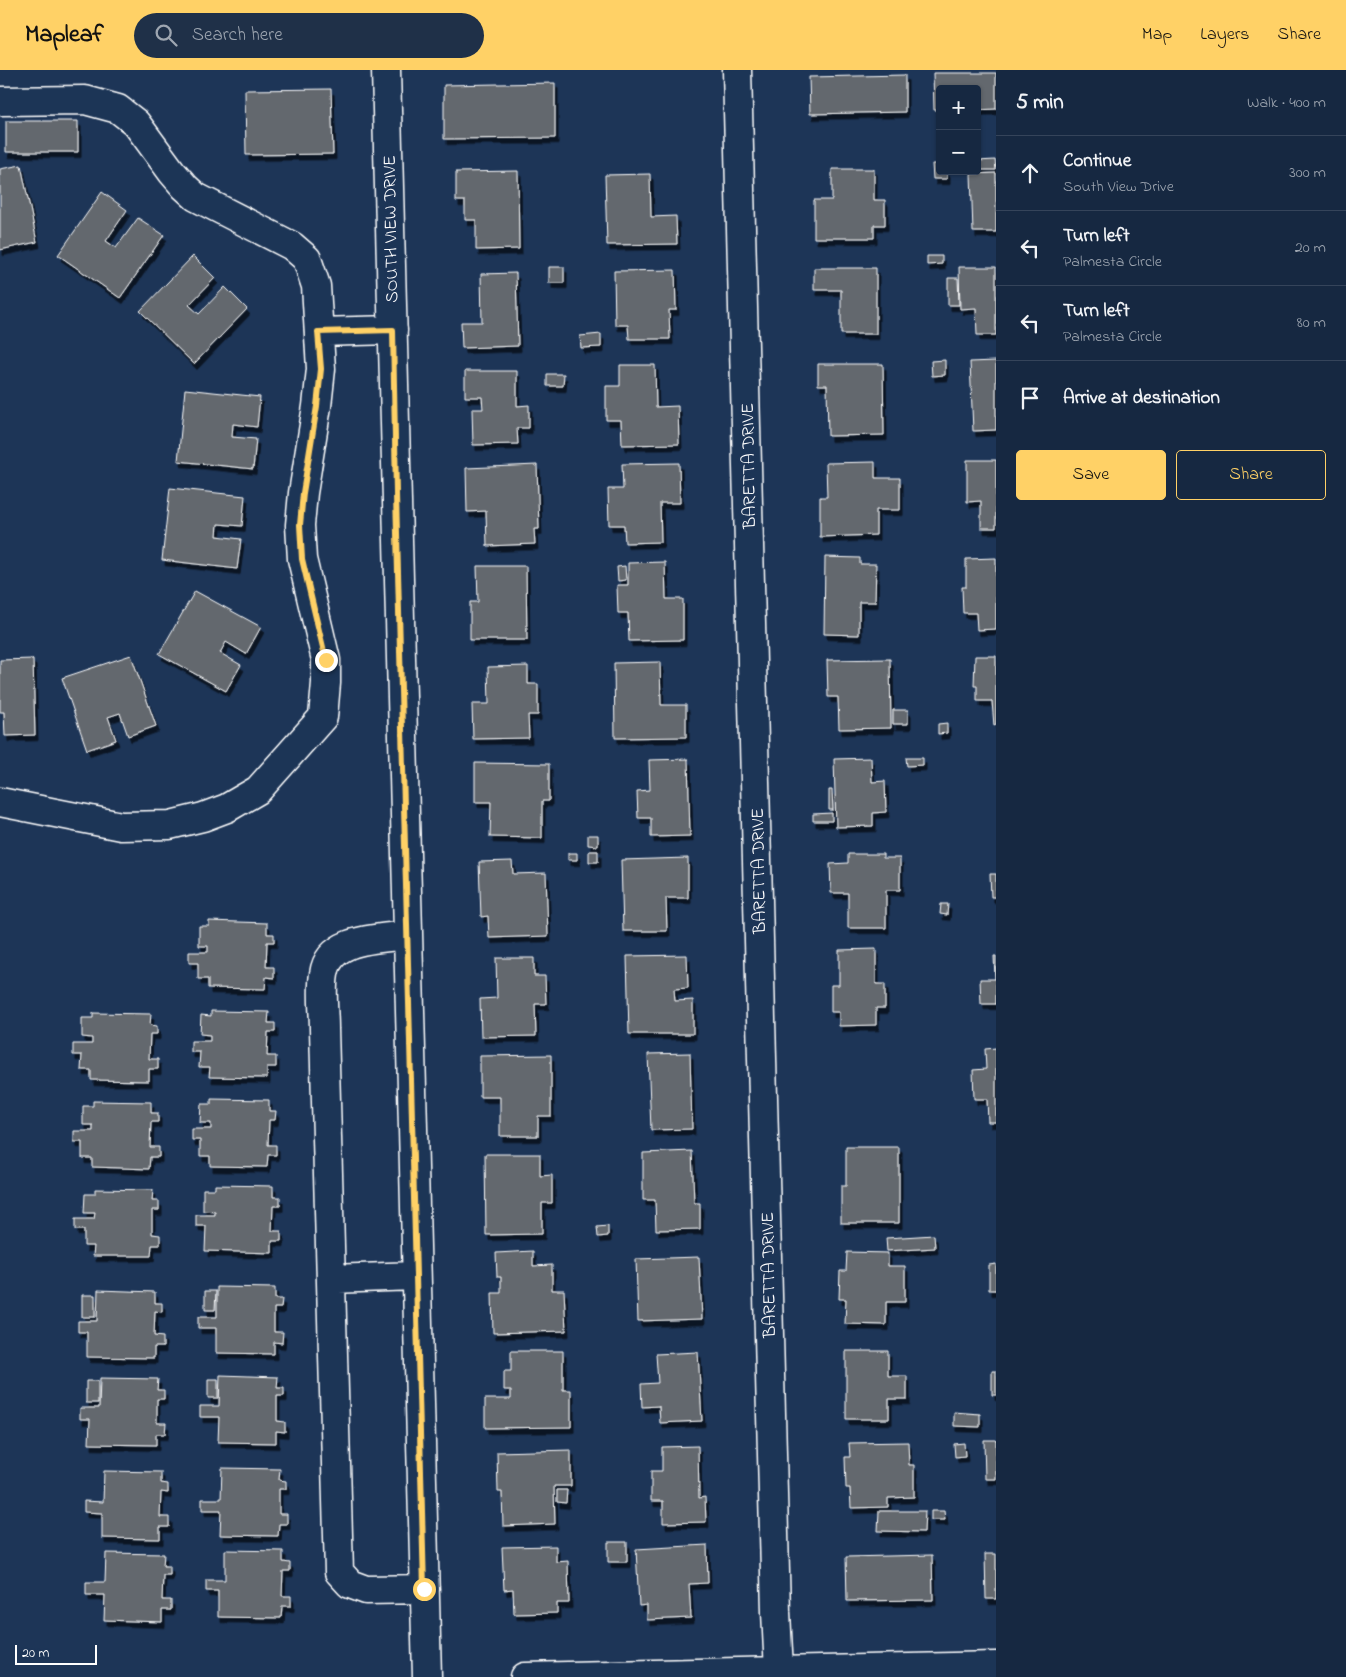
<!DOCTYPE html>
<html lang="en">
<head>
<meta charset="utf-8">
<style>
	body { margin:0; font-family:"Indie Flower",sans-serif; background:#1f3048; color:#f1f3f6 }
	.controls { position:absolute; right:15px; top:15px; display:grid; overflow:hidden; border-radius:5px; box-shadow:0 1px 4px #0004 }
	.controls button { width:45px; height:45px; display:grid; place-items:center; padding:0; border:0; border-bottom:1px solid #35445a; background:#162841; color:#f1f3f6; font:25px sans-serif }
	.scale { position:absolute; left:15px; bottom:12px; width:82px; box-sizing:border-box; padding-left:5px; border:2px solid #fff; border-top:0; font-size:14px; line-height:18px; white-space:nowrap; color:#fff; -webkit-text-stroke:4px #1d3557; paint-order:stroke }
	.stop { position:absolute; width:15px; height:15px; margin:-11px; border:4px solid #ffd166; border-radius:50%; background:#fff }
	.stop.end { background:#ffd166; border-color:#fff; box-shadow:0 1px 5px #0008 }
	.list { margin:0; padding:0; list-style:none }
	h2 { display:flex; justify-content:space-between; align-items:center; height:65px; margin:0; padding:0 20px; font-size:21px }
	h2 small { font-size:16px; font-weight:400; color:#9ea6b1 }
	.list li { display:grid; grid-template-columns:32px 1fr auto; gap:15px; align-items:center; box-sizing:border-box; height:75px; padding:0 20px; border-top:1px solid #35445a }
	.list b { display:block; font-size:19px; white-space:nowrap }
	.list p { margin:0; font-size:16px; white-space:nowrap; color:#9ea6b1 }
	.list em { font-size:16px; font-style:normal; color:#9ea6b1 }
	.actions { display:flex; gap:10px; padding:15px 20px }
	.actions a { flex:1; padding:11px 0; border:1px solid #ffd166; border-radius:5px; text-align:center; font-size:18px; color:#ffd166 }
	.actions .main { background:#ffd166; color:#111 }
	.icon { flex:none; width:28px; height:28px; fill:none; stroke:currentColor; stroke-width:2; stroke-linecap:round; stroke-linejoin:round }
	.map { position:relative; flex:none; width:996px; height:1607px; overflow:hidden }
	header { display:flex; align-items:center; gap:30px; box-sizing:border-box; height:70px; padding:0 25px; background:#ffd166; color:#111 }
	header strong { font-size:24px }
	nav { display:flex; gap:28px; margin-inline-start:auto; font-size:18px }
	.search { width:350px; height:45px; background:#1f3048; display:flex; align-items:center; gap:12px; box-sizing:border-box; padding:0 18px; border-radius:28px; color:#9ea6b1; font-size:19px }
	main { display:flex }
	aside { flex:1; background:#162841 }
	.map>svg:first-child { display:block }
	.building { fill:#63686e; stroke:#fff; filter:url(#shadow) }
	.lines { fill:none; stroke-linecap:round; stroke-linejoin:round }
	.minor-casing { stroke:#fff; stroke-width:31 }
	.minor { stroke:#1d3557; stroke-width:28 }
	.route { stroke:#ffd166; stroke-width:6 }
	.labels { text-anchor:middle; stroke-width:5; stroke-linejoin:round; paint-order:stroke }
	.street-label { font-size:18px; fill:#fff; stroke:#1d3557 }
</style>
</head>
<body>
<header>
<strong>Mapleaf</strong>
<div class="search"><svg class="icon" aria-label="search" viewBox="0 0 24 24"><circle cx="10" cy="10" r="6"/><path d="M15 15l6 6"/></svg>Search here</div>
<nav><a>Map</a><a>Layers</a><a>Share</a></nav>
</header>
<main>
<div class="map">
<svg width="996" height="1607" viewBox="0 0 996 1607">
	<defs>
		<filter id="shadow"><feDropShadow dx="3" dy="5.5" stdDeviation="0" flood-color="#0009"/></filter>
	</defs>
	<rect width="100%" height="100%" fill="#1d3557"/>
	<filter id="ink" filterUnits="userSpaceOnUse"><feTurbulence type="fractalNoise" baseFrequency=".02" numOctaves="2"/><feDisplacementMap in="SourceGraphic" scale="10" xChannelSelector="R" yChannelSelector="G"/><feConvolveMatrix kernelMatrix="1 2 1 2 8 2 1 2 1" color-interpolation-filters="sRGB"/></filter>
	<g filter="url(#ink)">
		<!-- building -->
		<path class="building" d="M933,3h63v36l-19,1v-21h-37v21h-6z
			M905,5v37l-95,2 -1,-37z
			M555,13v55l-111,1v-54z
			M331,19l2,65 -87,1 -1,-65z
			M6,51h72v31h-72z
			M995,90l1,10h-19v-9z
			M932,94h8v7h7v8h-14z
			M21,95l16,77 -37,8v-81z
			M832,99h42v31h11v25h-11v13h-60v-38h18z
			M518,101l1,78 -43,1v-30h-11v-19h-9v-29z
			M996,103v59h-23l-2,-58z
			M650,104l1,43 25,-1 1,28 -70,1 -2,-70z
			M102,122l25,18 -21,31 10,7 22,-30 26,17 -44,63 -62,-43z
			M193,186l22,22 -26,27 10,9 26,-27 22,22 -53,55 -54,-53z
			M927,186h15v8l-15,1z
			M549,197h15v16h-15z
			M959,197h37v68h-19l-1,-27 -16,1z
			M814,198h62v66h-35v-44h-27z
			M675,200l1,40h-7l1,29h-41l-1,-14h-13l-1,-54z
			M516,203l2,73 -56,2 -1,-26h21l-1,-48z
			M948,208h10l1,27h-11z
			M601,264v13l-20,1 -1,-12z
			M945,290v15l-13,1 -1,-15z
			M996,291v69l-23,1 -3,-69z
			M818,294h65l1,71 -56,1 -1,-51h-9z
			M620,295h35l1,42 22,-1 1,38 -57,1 -1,-25h-15v-34h14z
			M465,301h52v35l12,-1v23h-12l1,16 -45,1 -1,-36h11l-1,-12h-17z
			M547,304h17l-1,12h-16z
			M185,319l75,8 -3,30 -24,-3 -1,13 24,2 -3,30 -75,-8z
			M967,390h29v68h-15v-27l-14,1z
			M875,392v16h25v32h-24v25l-56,2v-40h7l-1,-34z
			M679,393l1,40h-20l1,39 -36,1 -1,-18h-15l-1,-36h15l-1,-25z
			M537,395l2,64h-5l1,15 -48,2 -1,-35 -19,1 -1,-44z
			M170,418l75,8 -3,30 -24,-2 -1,12 24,3 -4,30 -75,-9z
			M825,487l35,1v6h16l-1,38h-16v33l-35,-1z
			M996,488v71l-19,1 -1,-17h-13l-1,-26h4v-28z
			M665,492l1,37h17v41l-54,1 -1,-28h-10l-1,-28h11v-22z
			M477,496h49l1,74h-57v-38h8z
			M625,496l1,14 -8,1 -1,-14z
			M195,521l66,36 -15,27 -20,-12 -6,11 21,12 -15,26 -67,-37z
			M131,585l25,71 -28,10 -8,-23 -12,4 8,23 -29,10 -25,-72z
			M975,586h21v69l-2,1 -2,-25h-15v-15h-3z
			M33,589l2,76 -30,1 -1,-24h-4v-52z
			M890,589l1,69 -52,1 -1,-32h-10l-1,-37z
			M660,592l1,43h25v32l-71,1 -1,-75z
			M528,596v18h10v31h-10l1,23 -56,1 -1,-35h17l-1,-37z
			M893,640h15v14h-15z
			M947,653v10l-9,1v-10z
			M871,688l1,24 13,-1 1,31 -13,1v13l-37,1 -2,-68z
			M906,688h17v7l-16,1z
			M688,689l2,77 -39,1v-19h-13l-1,-27 13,-1 -1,-30z
			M475,693l74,1v37h-7v37l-52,-1 1,-35h-16z
			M829,720h3l1,20h-4z
			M832,743v8h-19v-7z
			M588,765h10v11l-10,-1z
			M589,781h9v11h-9z
			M568,783h9v7h-9z
			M848,784h35v4h17v32h-14v38h-38v-35h-17l-1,-29 18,-1z
			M688,788v40h-22l1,33h-44l-2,-71z
			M512,791l1,13 33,-1 2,63 -59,2 -1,-22 -7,1 -2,-55z
			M990,804h6v23h-5z
			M941,834h7l-1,11 -7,-1z
			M209,851l58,2v11h7v8h-7l-1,25h8v11l-8,-1 -1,12 -57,-1v-9h-10v-16h-9v-11h19v-6h-9v-20h10z
			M876,879v35h9v24h-9v17l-37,1v-14h-8v-27h8v-35z
			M687,885l1,33 -14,1 1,12 18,-1v34h-64l-2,-78z
			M994,886h2v48h-15l-1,-25h15z
			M496,888h38v18h11l1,28h-11l1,32 -55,1 -1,-38 17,-1z
			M211,941l58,1 -1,11h7v9h-7l-1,24h9v11h-9v11l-58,-1 1,-10h-11l1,-15h-9v-11h19v-6l-10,-1 1,-19 10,1z
			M93,943l58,1 -1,11 7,1v8h-7l-1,25h9v10h-9v12l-58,-1v-10h-10l1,-15h-9v-11h19v-6l-10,-1v-19h11z
			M996,978v74h-8l-1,-23h-13l-1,-29 13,-1 -1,-20z
			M690,983l2,76 -41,1 -3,-76z
			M551,985v61h-13v20h-38v-39h-20v-41z
			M211,1029l58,1v11h7l-1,9h-6l-1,25h8v10h-8l-1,12 -57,-1v-10h-10v-16h-8v-11h19v-6h-11l1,-19h10z
			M93,1031l58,1v11h7v9h-7l-1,25h9v10h-9l-1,12 -57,-2v-9h-10v-16h-8v-11h19v-6h-10v-19h10z
			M846,1077h53v76h-58v-37h5z
			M692,1081l2,52h6v26l-44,1 -1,-30h-12v-47z
			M485,1084h55v22l12,-1v28h-10v31l-56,1z
			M215,1115l58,1v11h7v9h-7l-1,25h9v10h-9v12l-67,-2 1,-25h-10v-11h19v-3l-12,-1v-22h12z
			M95,1119l58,1 -1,11h7v9h-7v24l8,1v10h-8l-1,11h-58l1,-10h-10v-16h-9v-11h19l1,-6h-11l1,-19h10z
			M608,1156v10l-10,1 -1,-10z
			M934,1165l1,13 -48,3 -1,-13z
			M533,1181v15l19,-1v25h12l2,41 -73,2 -1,-40h9v-16h-4l-1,-24z
			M847,1182l41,1v13h17v36h-19v23l-41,-1 1,-25h-7l1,-28h6z
			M699,1187l3,62 -64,2 -2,-62z
			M996,1194v26h-7v-25z
			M217,1217l58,1v11h7l-1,9h-7v24h9l-1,11 -8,-1v12l-58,-1v-25h-18v-11h19z
			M98,1220l57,2v11h7v9l-7,-1 -1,25 9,1v10h-9v11l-67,-1v-25h-9v-11h19z
			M205,1221h11l-1,19h-10z
			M82,1225h13v22h-13z
			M511,1281h52v39h8v37l-86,1v-29h26v-9h-7v-19h7z
			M846,1281h42v25h19v23h-18v20h-43z
			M698,1282l4,69 -42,2 -1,-17 -17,1 -1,-23 17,-1 -2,-29z
			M992,1301h4v24h-4z
			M220,1305l58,2 -1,11h7v8h-7v25l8,1v10l-9,-1v12l-58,-1 1,-25h-19v-11h19z
			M100,1308l58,1 -1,11h7v9h-7v24h9l-1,11h-9v11l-67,-1 1,-25h-10v-11h19z
			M208,1309h10v19h-10z
			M86,1311h12v22h-12z
			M954,1342l26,2v13l-26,-1z
			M984,1370h12v39h-11z
			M908,1372l1,23h5v32l-26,1v9l-37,1 -1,-20h-4l-1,-31h5l-1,-14z
			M964,1373l1,13 -10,1 -1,-13z
			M698,1376l1,52 6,-1 1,25 -43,1v-22h-12v-30h11v-24z
			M571,1380v36h-17l1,38 -52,2 -1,-34h-4l-1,-40z
			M222,1398l58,1 -1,11 7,1v8h-7v25h8v10h-8l-1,12 -58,-1 1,-25h-19v-11h19z
			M104,1401l57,1v11l7,1v9l-7,-1 -1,25h9v10h-9v12l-58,-1v-25l-18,-1v-11l19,1z
			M557,1420h10l-1,13 -9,-1z
			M879,1441h46l-1,21 -46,-1z
			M931,1441h13l1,9h-14z
			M608,1472h19v20h-19z
			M707,1475l1,38 -19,1 2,34 -44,2v-15l-8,1 -3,-57z
			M556,1476v16l12,-1 1,42h-12v10l-43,1 -1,-25 -9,1 -2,-43z
			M225,1480l58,1v11l7,1v8h-7l-1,25h9v10h-9l-1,12 -63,-1v-26h-12v-11h19z
			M106,1483l58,1 -1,12h7v9h-7l-1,25h9v10h-9v12l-58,-2 1,-25h-19v-13h19z
			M985,1484h11v45h-10z
			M932,1485l1,45 -86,1 -1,-44z"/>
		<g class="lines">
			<defs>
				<path id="minor" d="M386,0l41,1607
					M737,0l39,1542 3,59
					M0,31l85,-1 33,9 18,14 36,49 13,15 11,10 96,49 15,13 9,27 5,83 -4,37 -14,87 -3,32 2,34 24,101v23l-3,34 -65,73 -31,18 -24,9 -33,8 -49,1 -121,-24
					M319,262l74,-2
					M408,865c-29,4 -79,2 -84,39 -3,18 0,37 0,55l15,543 11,12 16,6 59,-1
					M331,1209l85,-3
					M525,1607l471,-11"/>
			</defs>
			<!-- minor casing -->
			<use href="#minor" class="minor-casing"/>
			<!-- minor -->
			<use href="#minor" class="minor"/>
		</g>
	</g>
	<g class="lines" filter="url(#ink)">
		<!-- route -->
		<path class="route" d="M326,590l-24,-101 -2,-34 3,-32 14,-87 4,-37 -3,-37 75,-2 3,164 28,1095"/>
	</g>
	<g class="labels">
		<!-- street labels -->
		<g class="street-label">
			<text transform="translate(390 159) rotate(-91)" y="6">SOUTH VIEW DRIVE</text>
			<text transform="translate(748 396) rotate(-91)" y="6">BARETTA DRIVE</text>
			<text transform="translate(758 801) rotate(-91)" y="6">BARETTA DRIVE</text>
			<text transform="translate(768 1205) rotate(-91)" y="6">BARETTA DRIVE</text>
		</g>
	</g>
</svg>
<div class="controls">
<button>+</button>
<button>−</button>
</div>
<div class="scale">20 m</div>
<div class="stop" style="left:424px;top:1519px"></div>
<div class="stop end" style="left:326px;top:590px"></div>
</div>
<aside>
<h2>5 min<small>Walk · 400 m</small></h2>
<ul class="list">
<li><svg class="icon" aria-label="ahead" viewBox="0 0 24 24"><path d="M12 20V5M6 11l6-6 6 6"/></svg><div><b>Continue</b><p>South View Drive</p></div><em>300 m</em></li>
<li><svg class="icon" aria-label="left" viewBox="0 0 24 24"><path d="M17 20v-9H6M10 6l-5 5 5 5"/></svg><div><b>Turn left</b><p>Palmesta Circle</p></div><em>20 m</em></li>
<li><svg class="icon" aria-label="left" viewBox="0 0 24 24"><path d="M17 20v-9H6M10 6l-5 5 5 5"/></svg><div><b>Turn left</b><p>Palmesta Circle</p></div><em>80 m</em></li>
<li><svg class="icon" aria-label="arrive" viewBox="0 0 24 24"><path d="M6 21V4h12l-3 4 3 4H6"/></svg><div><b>Arrive at destination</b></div></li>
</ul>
<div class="actions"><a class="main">Save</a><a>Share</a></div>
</aside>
</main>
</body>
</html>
